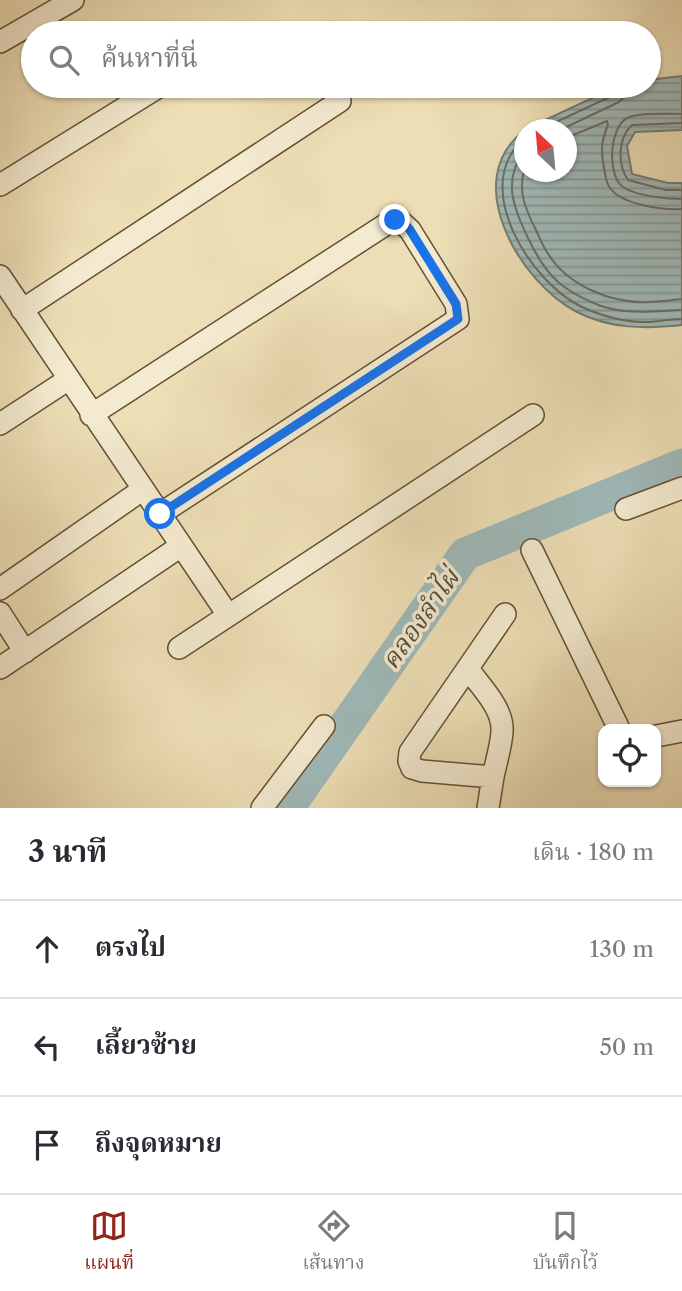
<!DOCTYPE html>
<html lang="th">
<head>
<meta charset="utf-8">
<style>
	body { margin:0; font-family:"Libre Caslon Text","Noto Serif Thai",serif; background:#f7f7f7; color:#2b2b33 }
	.controls { position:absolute; right:21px; bottom:21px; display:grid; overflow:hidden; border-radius:14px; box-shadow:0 2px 5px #0004 }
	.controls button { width:63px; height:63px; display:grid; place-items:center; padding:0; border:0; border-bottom:2px solid #e1e1e2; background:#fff; color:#2b2b33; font:35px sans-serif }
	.compass { position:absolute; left:514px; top:119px; width:63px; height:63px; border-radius:50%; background:#fff; box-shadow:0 2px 5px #0004; rotate:334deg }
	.stop { position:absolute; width:21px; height:21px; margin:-16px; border:5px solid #1a73e8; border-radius:50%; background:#fff }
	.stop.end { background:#1a73e8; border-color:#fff; box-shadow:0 2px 7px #0008 }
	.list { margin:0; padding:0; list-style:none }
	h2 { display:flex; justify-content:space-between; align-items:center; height:91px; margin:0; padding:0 28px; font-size:30px }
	h2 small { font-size:23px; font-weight:400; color:#7c7c81 }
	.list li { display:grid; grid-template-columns:46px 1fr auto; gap:21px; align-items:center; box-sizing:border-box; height:98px; padding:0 28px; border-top:2px solid #e1e1e2 }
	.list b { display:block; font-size:26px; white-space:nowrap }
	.list em { font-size:23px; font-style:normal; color:#7c7c81 }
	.icon { flex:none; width:38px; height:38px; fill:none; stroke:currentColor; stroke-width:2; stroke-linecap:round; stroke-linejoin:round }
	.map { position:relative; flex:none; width:682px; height:808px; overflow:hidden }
	.search { position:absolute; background:#fff; box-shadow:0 2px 5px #0004; left:21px; right:21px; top:21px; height:77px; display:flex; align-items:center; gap:18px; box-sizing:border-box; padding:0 24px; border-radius:38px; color:#7c7c81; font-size:26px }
	.sheet { height:385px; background:#fff }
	nav { display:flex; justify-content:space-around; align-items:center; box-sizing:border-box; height:98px; border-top:2px solid #e1e1e2; background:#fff; font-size:19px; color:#7c7c81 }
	nav a { display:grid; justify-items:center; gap:4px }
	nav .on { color:#8f2418 }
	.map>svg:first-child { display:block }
	.water { fill:url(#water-rules); stroke:#757c74; stroke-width:2 }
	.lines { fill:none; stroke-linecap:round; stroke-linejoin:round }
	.shore { stroke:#6a6c62; stroke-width:2 }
	.river { stroke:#9fb9b9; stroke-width:33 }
	.minor-casing { stroke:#645036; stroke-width:24 }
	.minor { stroke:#f3eacf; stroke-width:21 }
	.route { stroke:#1a73e8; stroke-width:9 }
	.labels { text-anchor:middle; stroke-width:7; stroke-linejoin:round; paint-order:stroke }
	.water-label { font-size:26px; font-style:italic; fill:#564e40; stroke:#f3eacf }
</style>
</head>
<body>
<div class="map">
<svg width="682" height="808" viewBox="0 0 682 808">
	<defs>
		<pattern id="water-rules" width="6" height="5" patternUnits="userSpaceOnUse" patternTransform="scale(1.75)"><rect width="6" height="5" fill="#9fb9b9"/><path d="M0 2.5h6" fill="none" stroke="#829695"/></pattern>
	</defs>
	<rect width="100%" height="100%" fill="#eddeb5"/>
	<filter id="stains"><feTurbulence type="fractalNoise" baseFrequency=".00286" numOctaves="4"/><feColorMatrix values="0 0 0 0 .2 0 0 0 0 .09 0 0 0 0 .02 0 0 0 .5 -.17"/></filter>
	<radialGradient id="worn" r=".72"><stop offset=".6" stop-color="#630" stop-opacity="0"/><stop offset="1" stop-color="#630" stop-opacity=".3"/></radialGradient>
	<!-- water -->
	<path class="water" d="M682,76v54l-47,2 -8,14 5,28 36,9h14v142c-36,4 -72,4 -105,-13 -57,-29 -118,-132 -53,-181v41h42v-42l-40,-1 92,-43h31v-6z"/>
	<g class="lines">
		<!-- shore -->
		<path class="shore" d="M682,114c-13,0 -44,-2 -55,4 -18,10 -20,58 -4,69 13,9 44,12 59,12
			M682,123l-50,2c-14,13 -15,39 -4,55l38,10h16
			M539,130l75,-35 4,-4v-5
			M560,130l59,-28 7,-7 1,-9
			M566,138l41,-17 1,4c-6,14 -7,22 -5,37 2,9 2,19 7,26 12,17 53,22 72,21
			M524,139c-55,47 7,144 58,168 20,9 45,16 68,15 11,-1 21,-3 32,-3
			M524,152c-22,28 -10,57 4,86 9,18 18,35 35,48 11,8 25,15 38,20 27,9 54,5 81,4
			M524,171c-6,21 2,39 11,57 4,8 7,17 12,24 20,34 65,52 103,50 10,0 21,-2 32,-3"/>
		<!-- river -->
		<path class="river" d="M288,808l177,-254 217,-89"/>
		<defs>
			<path id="minor" d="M0,42l73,-42
				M0,185l160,-99
				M0,276l228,339
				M22,310l318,-209
				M91,415l297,-192 12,-2 10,9 46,74 2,15 -298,195
				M0,424l69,-45
				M626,509l56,-21
				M532,550l87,179
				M0,589l142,-99
				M0,613l25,39
				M179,648l354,-233
				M0,668l181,-122
				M468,669c13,18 36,40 34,63 -1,15 -6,30 -9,45
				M656,736l26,-5
				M262,808l62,-82
				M488,808l5,-31 -71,-6 -10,-3 -3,-7 1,-9 95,-138"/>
		</defs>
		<!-- minor casing -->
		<use href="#minor" class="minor-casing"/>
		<!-- minor -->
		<use href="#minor" class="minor"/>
	</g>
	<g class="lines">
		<!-- route -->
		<path class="route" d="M160,514l298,-195 -2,-15 -46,-74 -6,-7 -9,-3"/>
	</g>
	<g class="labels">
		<!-- water labels -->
		<g class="water-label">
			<text transform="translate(420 619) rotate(-55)" y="9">คลองลำไผ่</text>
		</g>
	</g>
	<rect width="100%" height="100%" filter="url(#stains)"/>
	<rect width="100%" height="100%" fill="url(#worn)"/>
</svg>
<div class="controls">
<button><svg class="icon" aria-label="locate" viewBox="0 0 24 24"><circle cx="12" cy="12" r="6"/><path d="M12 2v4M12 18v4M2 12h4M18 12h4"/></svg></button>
</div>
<svg class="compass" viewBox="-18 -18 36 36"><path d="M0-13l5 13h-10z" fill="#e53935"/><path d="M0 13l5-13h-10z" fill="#7c7c81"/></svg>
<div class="stop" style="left:160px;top:514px"></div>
<div class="stop end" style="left:395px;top:220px"></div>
<div class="search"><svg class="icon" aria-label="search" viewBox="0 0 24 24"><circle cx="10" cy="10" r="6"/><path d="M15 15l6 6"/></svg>ค้นหาที่นี่</div>
</div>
<section class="sheet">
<h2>3 นาที<small>เดิน · 180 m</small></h2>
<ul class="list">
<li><svg class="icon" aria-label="ahead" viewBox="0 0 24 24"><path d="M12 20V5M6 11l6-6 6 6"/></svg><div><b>ตรงไป</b></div><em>130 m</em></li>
<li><svg class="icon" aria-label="left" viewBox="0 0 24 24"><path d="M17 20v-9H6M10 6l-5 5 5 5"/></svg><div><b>เลี้ยวซ้าย</b></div><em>50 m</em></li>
<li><svg class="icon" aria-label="arrive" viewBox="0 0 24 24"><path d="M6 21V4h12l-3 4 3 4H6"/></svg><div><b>ถึงจุดหมาย</b></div></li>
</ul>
</section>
<nav>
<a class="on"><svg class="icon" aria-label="map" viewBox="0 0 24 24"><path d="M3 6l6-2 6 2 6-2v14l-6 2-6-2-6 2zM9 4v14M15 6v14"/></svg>แผนที่</a>
<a><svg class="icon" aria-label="directions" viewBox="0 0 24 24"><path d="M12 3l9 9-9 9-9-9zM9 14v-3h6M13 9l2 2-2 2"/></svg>เส้นทาง</a>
<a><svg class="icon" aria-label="saved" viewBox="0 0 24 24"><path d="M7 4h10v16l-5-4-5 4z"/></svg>บันทึกไว้</a>
</nav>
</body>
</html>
